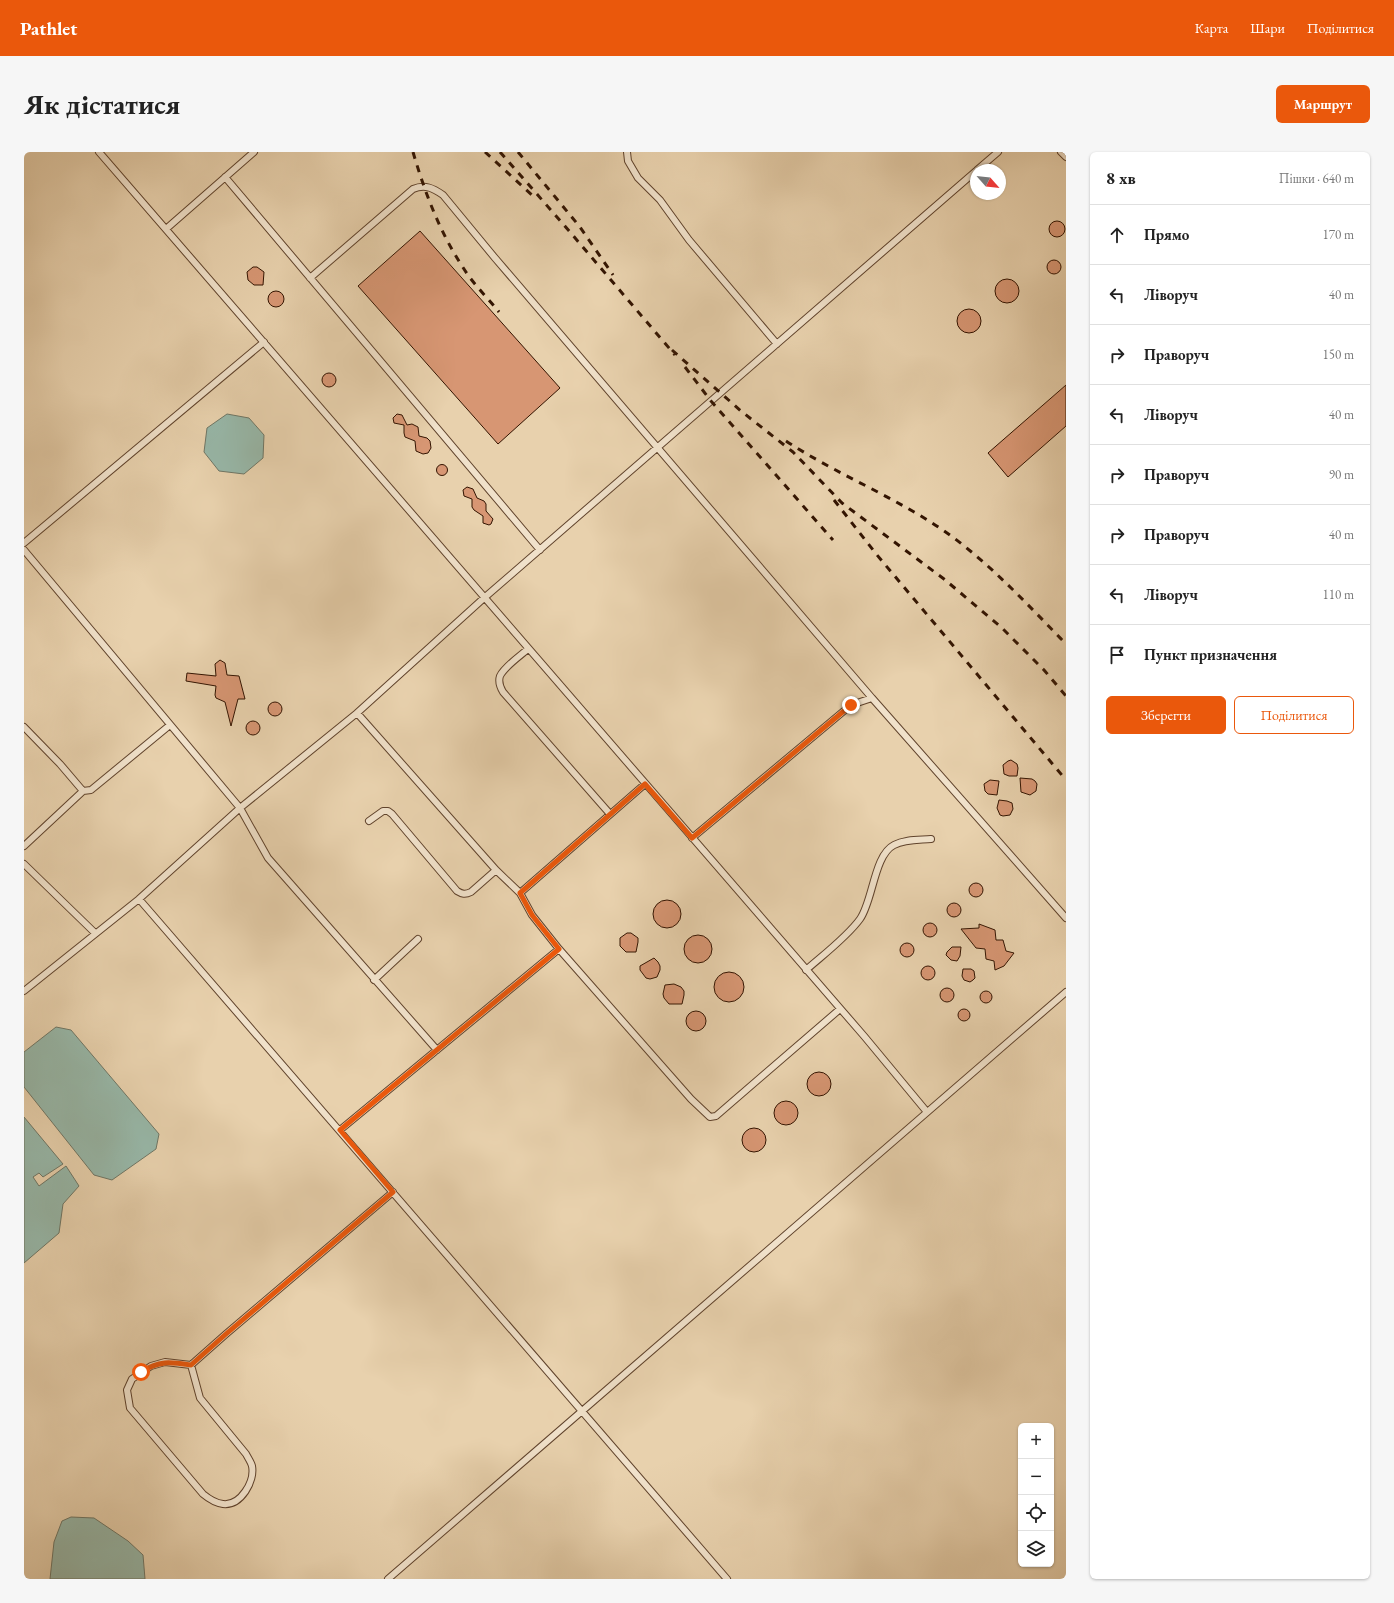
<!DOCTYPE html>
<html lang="uk">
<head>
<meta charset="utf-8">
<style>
	body { margin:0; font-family:"EB Garamond",serif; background:#f6f6f6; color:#222 }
	.controls { position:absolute; right:12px; bottom:12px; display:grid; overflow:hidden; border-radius:6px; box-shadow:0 1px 3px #0004 }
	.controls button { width:36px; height:36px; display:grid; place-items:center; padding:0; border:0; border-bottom:1px solid #e0e0e0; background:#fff; color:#222; font:20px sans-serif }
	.compass { position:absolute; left:946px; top:12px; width:36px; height:36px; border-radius:50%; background:#fff; box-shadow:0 1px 3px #0004; rotate:117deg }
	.stop { position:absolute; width:12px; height:12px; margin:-9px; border:3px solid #ea580c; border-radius:50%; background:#fff }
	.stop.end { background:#ea580c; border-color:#fff; box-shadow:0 1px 4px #0008 }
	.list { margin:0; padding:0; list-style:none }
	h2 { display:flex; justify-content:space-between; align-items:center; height:52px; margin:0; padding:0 16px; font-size:17px }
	h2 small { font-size:13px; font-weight:400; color:#767676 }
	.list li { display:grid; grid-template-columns:26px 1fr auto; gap:12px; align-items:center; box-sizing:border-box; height:60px; padding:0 16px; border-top:1px solid #e0e0e0 }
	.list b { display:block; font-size:15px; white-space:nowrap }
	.list em { font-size:13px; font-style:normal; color:#767676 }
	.actions { display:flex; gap:8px; padding:12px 16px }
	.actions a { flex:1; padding:9px 0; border:1px solid #ea580c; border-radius:6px; text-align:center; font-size:14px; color:#ea580c }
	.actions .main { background:#ea580c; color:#fff }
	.icon { flex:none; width:22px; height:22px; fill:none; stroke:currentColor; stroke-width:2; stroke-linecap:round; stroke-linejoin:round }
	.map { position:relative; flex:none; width:1042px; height:1427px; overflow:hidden; border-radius:6px }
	header { display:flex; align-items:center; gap:24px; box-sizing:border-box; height:56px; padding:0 20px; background:#ea580c; color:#fff }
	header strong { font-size:19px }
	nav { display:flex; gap:22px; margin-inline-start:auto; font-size:14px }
	.intro { display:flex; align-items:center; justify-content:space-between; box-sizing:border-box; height:96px; padding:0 24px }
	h1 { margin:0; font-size:28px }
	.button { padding:10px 18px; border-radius:6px; background:#ea580c; color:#fff; font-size:14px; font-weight:700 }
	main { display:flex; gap:24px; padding:0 24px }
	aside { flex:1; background:#fff; border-radius:6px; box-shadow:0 1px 3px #0004 }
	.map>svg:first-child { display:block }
	.water { fill:#97b7a8; stroke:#6f7665 }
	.building { fill:#d79673; stroke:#331401 }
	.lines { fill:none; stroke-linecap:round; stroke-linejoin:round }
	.lane-casing { stroke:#60432c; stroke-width:8 }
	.lane { stroke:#f0e1ca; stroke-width:6 }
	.rail { stroke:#331401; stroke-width:3; stroke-dasharray:7 7; stroke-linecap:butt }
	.route { stroke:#ea580c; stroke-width:5 }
</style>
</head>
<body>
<header>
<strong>Pathlet</strong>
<nav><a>Карта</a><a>Шари</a><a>Поділитися</a></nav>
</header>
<div class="intro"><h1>Як дістатися</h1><a class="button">Маршрут</a></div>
<main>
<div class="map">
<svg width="1042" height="1427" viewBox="0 0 1042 1427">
	<rect width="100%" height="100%" fill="#e8d1ad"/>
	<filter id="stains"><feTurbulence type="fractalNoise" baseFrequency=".005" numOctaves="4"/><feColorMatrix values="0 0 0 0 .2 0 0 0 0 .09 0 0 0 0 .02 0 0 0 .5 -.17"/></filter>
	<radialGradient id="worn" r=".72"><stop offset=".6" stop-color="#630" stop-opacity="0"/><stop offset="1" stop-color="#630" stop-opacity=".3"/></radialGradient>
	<!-- water -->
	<path class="water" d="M203,262l22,4 15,17 -1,23 -19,16 -25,-3 -15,-19 3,-24z
		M32,875l15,3 88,104 -3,15 -44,31 -18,-5 -70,-88v-35z
		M0,965l39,47 -20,13 -4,-4 -6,4 6,9 27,-20 13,20 -16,18 -4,29 -35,30z
		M47,1365l23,1 34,23 15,14 2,24h-95l4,-37 8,-21z"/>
	<!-- building -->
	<path class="building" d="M1025 77a8 8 0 1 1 16 0a8 8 0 1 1-16 0Z
		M396,79l140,157 -62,56 -140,-158z
		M1023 115a7 7 0 1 1 14 0a7 7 0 1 1-14 0Z
		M229,115h4l7,5 -1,13h-9l-6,-5 -1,-8z
		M971 139a12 12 0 1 1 24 0a12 12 0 1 1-24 0Z
		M244 147a8 8 0 1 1 16 0a8 8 0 1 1-16 0Z
		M933 169a12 12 0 1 1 24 0a12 12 0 1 1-24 0Z
		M298 228a7 7 0 1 1 14 0a7 7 0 1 1-14 0Z
		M1042,233v41l-58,51 -20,-24z
		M373,262l5,1 5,10 5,-1 6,3 1,9 8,2 3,3 1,7 -3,5 -5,1 -7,-3 -1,-10 -10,-4 -1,-4v-8l-10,-2 -1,-5z
		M412.5 318a5.5 5.5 0 1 1 11 0a5.5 5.5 0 1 1-11 0Z
		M443,335l6,2 4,9 7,3 2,3v7l7,8 -2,5 -2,1 -6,-2v-7l-9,-6 -2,-3v-8l-8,-3 -1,-6z
		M196,508l5,3 2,12 12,1 6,23h-7l-7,27 -6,-24 -9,-4 -1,-3 1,-9 -30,-5 1,-8 29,3 -1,-12z
		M244 557a7 7 0 1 1 14 0a7 7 0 1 1-14 0Z
		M222 576a7 7 0 1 1 14 0a7 7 0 1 1-14 0Z
		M987,608l6,4 1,4 -1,8h-8l-5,-2 -1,-9 5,-4z
		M996,626l12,1 3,2 2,3 -1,7 -6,4 -9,-3z
		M966,628l9,1 -2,14 -9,-1 -3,-3 -1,-7z
		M975,648l8,1 5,2 1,6 -3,6 -7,1 -3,-1 -3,-7z
		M945 738a7 7 0 1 1 14 0a7 7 0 1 1-14 0Z
		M629 762a14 14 0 1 1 28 0a14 14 0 1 1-28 0Z
		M923 758a7 7 0 1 1 14 0a7 7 0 1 1-14 0Z
		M899 778a7 7 0 1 1 14 0a7 7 0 1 1-14 0Z
		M955,772l16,6 1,10h7l3,11 8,2 -10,13 -9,4 -1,-9 -8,-2 -1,-10 -9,-1 -15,-19 18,-1z
		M603,781h4l7,5v4l-2,10h-10l-6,-6v-8z
		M660 797a14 14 0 1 1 28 0a14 14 0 1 1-28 0Z
		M876 798a7 7 0 1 1 14 0a7 7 0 1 1-14 0Z
		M928,795h9l-1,9 -3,5 -6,-1 -5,-5 1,-3z
		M630,806l4,4 2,4v4l-3,7 -7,2 -4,-1 -6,-8v-4z
		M897 821a7 7 0 1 1 14 0a7 7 0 1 1-14 0Z
		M939,817h8l3,2 1,7 -2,2 -3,2 -6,-2 -2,-4z
		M690 835a15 15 0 1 1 30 0a15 15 0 1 1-30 0Z
		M650,832l7,3 3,4v4l-2,9h-13l-5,-6 -1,-4 2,-9z
		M916 843a7 7 0 1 1 14 0a7 7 0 1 1-14 0Z
		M956 845a6 6 0 1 1 12 0a6 6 0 1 1-12 0Z
		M934 863a6 6 0 1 1 12 0a6 6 0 1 1-12 0Z
		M662 869a10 10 0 1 1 20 0a10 10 0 1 1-20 0Z
		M783 932a12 12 0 1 1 24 0a12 12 0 1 1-24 0Z
		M750 961a12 12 0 1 1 24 0a12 12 0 1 1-24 0Z
		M718 988a12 12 0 1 1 24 0a12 12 0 1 1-24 0Z"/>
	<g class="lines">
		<defs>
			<path id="lane" d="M75,0l765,884 63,76
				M603,0l1,9 10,17 22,22 29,40 88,104
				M1037,0l5,5
				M953,18l21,-18
				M201,25l315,373
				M142,77l88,-77
				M286,126l103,-89c12,-5 20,-1 30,6l52,63 377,440
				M0,391l240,-201
				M0,398l216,258 28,50 169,192
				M504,497c-7,6 -24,18 -28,27 -2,6 0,11 3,16l107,122
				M333,561l139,157 24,23 12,22 27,34 132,150 19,18 6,-1 124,-107
				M0,575l36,37 23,27
				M345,669l14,-10h5l4,3 65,77c5,3 8,4 14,1l25,-22
				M668,686l159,-133 21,-7 194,220
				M0,694l59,-55 8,-1 79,-65
				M0,712l71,69
				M496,741l125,-109
				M115,747l588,680
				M782,818c17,-15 41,-33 54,-51 13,-18 14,-64 34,-74 11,-6 25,-5 37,-6
				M350,828l44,-41
				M0,839l115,-92 101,-91 117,-95 127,-115 492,-427
				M316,978l219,-181
				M167,1213l9,33 46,56c2,4 5,8 6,12 3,15 -11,40 -29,38 -8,-1 -14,-5 -20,-10l-73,-86 -3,-18 5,-11 19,-13 14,-4 26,3 35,-31 167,-142
				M364,1427l678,-587"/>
		</defs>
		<!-- lane casing -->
		<use href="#lane" class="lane-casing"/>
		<!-- lane -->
		<use href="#lane" class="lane"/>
		<!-- rail -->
		<path class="rail" d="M389,0c12,41 27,81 51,117 10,16 24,29 35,43
			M461,0l47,43
			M476,0l64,73 111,130
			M494,0l62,75 33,48
			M648,198l69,61 52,41 49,51 102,76 57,48 43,43 22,26
			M661,215l26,34 122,139
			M762,289c53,35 117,59 168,97 41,31 76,69 112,106
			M810,348l43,55 189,225"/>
	</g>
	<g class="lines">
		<!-- route -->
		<path class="route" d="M117,1220c18,-12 30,-10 50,-7l35,-31 167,-142 -53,-62 219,-181 -27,-34 -12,-22 125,-109 47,54 159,-133"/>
	</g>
	<rect width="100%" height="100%" filter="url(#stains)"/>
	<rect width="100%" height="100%" fill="url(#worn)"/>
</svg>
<div class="controls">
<button>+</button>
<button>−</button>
<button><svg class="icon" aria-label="locate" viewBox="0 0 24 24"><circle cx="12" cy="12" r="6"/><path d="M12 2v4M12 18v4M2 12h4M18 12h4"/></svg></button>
<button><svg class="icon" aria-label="layers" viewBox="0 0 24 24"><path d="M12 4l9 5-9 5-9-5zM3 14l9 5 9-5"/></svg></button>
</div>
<svg class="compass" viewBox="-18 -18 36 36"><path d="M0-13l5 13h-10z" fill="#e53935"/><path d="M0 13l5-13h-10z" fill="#767676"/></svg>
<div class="stop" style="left:117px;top:1220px"></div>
<div class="stop end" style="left:827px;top:553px"></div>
</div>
<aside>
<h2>8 хв<small>Пішки · 640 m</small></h2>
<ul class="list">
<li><svg class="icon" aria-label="ahead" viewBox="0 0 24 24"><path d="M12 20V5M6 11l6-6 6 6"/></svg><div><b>Прямо</b></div><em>170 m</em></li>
<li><svg class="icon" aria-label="left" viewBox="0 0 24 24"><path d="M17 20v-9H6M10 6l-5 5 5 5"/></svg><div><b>Ліворуч</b></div><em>40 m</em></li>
<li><svg class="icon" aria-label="right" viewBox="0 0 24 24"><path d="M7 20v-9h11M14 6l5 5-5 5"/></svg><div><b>Праворуч</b></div><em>150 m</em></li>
<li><svg class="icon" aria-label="left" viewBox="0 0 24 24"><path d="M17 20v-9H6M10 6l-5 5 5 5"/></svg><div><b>Ліворуч</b></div><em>40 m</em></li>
<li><svg class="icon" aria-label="right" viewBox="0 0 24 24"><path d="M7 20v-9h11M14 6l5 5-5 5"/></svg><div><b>Праворуч</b></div><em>90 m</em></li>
<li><svg class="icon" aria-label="right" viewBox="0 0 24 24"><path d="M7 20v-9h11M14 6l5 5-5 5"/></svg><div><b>Праворуч</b></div><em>40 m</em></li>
<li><svg class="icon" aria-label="left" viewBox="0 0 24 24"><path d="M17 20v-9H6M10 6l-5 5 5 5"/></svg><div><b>Ліворуч</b></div><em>110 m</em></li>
<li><svg class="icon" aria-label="arrive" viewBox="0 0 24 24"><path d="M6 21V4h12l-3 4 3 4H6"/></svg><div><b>Пункт призначення</b></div></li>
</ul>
<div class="actions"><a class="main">Зберегти</a><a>Поділитися</a></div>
</aside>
</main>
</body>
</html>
